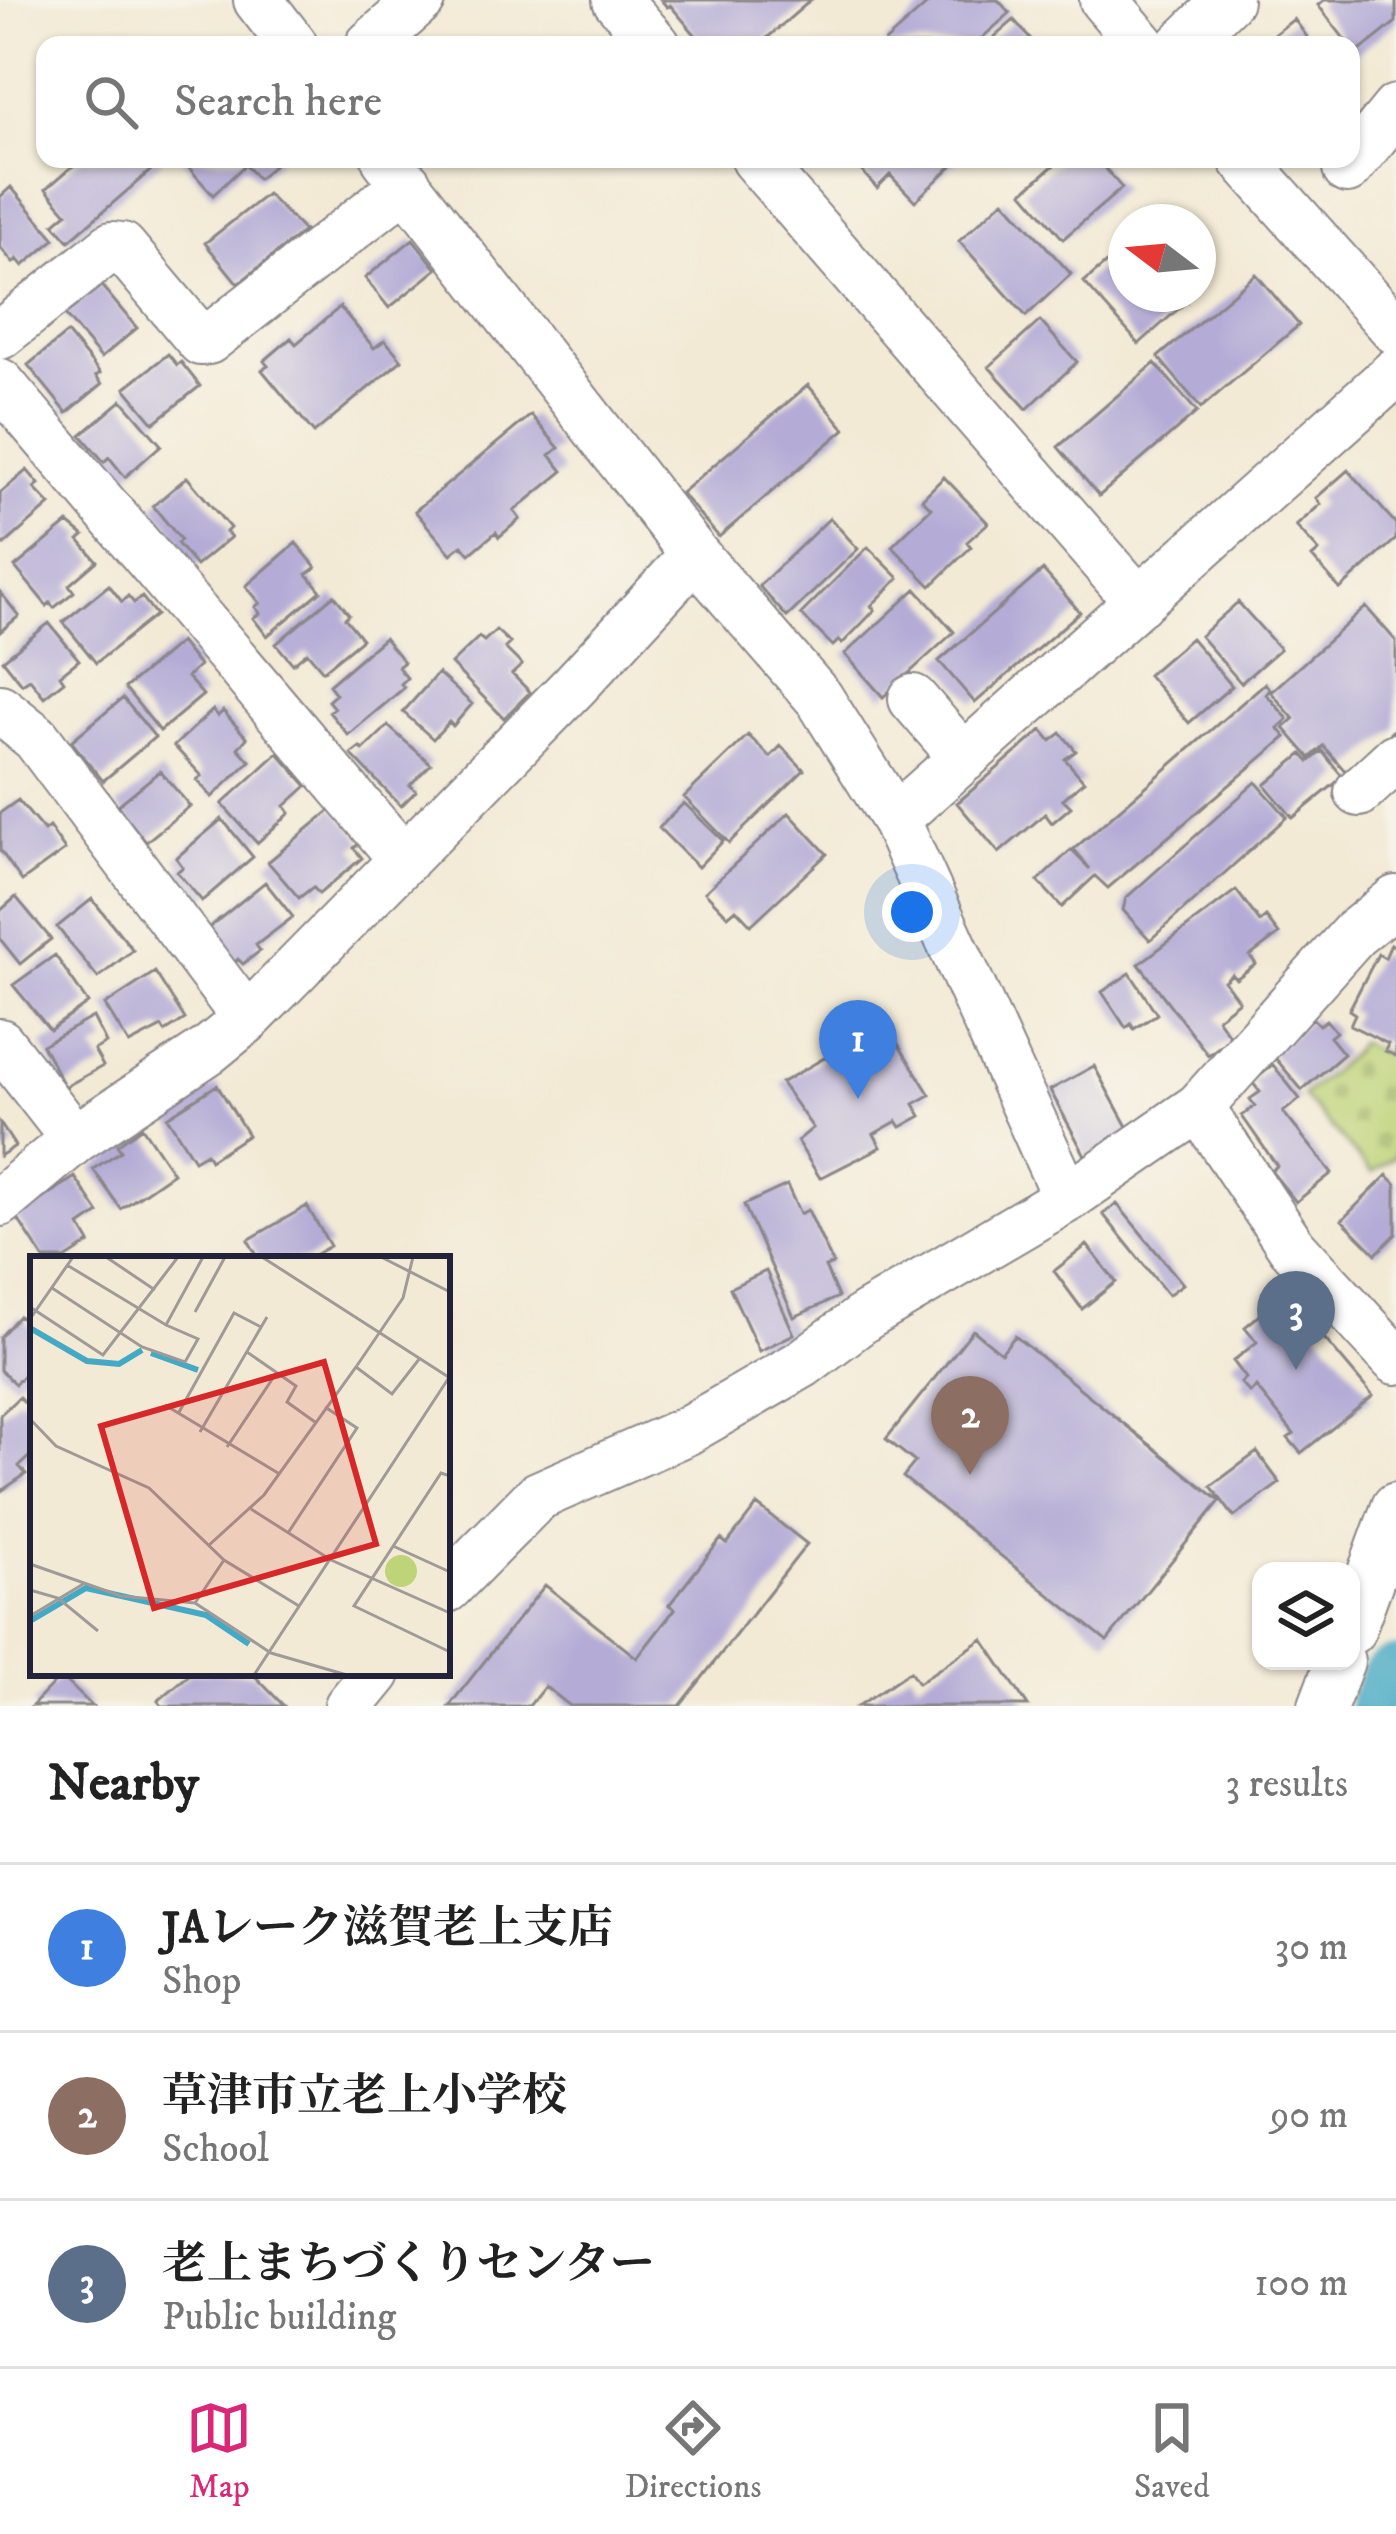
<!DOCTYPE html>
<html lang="en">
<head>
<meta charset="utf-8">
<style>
	body { margin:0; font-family:"IM FELL DW Pica","Noto Serif JP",serif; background:#f6f6f6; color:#222 }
	.controls { position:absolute; right:36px; bottom:36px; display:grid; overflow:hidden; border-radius:24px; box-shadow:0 3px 9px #0004 }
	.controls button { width:108px; height:108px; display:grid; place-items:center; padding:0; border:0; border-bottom:3px solid #e0e0e0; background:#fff; color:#222; font:60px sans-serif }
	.compass { position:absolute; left:1108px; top:204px; width:108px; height:108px; border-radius:50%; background:#fff; box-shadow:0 3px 9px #0004; rotate:286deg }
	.you { position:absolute; left:912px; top:912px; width:42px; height:42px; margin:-30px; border:9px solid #fff; border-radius:50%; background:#1a73e8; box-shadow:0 0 0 18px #1a73e833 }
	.badge { display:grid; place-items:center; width:78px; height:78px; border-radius:50%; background:#db2777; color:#fff; font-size:39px; font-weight:700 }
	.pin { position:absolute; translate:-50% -99px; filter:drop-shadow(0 3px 6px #0008) }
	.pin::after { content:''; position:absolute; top:63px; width:42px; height:36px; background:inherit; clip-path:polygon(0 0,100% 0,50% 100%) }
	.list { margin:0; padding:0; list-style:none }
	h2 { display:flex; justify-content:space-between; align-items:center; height:156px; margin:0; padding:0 48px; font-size:51px }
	h2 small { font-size:39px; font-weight:400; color:#767676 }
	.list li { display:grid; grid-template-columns:78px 1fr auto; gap:36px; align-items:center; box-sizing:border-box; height:168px; padding:0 48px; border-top:3px solid #e0e0e0 }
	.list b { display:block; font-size:45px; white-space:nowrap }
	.list p { margin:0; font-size:39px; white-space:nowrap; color:#767676 }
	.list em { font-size:39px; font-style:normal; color:#767676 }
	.icon { flex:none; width:66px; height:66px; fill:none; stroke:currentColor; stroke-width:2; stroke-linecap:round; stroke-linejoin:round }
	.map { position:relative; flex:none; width:1396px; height:1706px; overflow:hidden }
	.search { position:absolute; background:#fff; box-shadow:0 3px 9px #0004; left:36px; right:36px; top:36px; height:132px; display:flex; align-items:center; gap:30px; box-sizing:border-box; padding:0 42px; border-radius:24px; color:#767676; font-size:45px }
	.sheet { height:660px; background:#fff }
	nav { display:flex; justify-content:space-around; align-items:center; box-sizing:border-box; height:168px; border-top:3px solid #e0e0e0; background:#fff; font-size:33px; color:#767676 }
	nav a { display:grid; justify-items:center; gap:6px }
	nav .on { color:#db2777 }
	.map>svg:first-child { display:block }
	.cemetery { fill:url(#cemetery-stones); stroke:#707b5a; stroke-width:3 }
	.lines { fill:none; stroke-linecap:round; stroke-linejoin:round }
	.river { stroke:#44a9c4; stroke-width:75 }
	.building { fill:#b4acd6 }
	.minor-casing { stroke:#8a8688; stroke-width:52 }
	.minor { stroke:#fff; stroke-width:48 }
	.inset-river { fill:none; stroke:#44a9c4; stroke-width:6 }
	.inset-road { fill:none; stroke:#9f9a97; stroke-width:3 }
	.view { fill:#d62828; fill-opacity:0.15; stroke:#d62828; stroke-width:6 }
	.inset-edge { fill:none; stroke:#22223b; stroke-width:6 }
</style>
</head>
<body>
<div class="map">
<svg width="1396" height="1706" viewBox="0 0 1396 1706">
	<defs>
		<pattern id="cemetery-stones" width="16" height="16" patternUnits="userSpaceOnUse" patternTransform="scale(3)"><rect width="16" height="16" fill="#bed478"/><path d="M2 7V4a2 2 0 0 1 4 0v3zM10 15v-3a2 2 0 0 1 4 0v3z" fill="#a3b669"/></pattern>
	</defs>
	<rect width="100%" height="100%" fill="#f7f3e8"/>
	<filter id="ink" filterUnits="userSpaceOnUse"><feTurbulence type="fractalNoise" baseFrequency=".00833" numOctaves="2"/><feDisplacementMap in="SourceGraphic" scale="24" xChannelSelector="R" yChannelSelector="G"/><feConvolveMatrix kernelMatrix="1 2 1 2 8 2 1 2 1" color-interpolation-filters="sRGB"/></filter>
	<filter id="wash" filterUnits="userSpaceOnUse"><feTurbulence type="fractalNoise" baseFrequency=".004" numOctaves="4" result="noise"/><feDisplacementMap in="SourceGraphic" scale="48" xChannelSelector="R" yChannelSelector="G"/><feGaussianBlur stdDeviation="2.7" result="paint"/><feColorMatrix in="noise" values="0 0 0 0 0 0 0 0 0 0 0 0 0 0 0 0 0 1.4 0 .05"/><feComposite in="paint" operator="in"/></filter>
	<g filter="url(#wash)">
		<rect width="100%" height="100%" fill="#f3ead5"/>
		<!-- cemetery -->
		<path class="cemetery" d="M1359,1042l37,18v96l-24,17 -69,-77 49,-43z"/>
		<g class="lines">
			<!-- river -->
			<path class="river" d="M1386,1706l10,-22"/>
		</g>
		<g id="blocks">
			<!-- building -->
			<path class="building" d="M661,0h150l-52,45h-55l-34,-40 -3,2z
				M932,0h66l12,13 -36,32h-86l-3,-3z
				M1324,0h72v22l-40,32 -38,-49z
				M1294,19l19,26h-53z
				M1014,20l22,25h-51z
				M81,159h83l-95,82 -15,-17 13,-11 -21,-24z
				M181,159h100l-23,20 -13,-14 -32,30z
				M868,159h91l-44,42 -25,-26 -13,13 -18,-20z
				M1061,159h36l25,29 -59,51 -40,-47z
				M11,187l44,52 -32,27 -6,-7 -4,4 -13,-16v-50z
				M267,194l37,37 -66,53 -33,-41z
				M1004,200l67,74 -45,42 -67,-75z
				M413,239l24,30 -48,39 -24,-30z
				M1126,246v48h53l7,8 -47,42 -55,-62z
				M1256,274l43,51 -98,83 -43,-51z
				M100,284l37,44 -36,30 -37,-44z
				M340,307l34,41 11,-8 17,20 -88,73 -52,-63 6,-4 -4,-5 27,-23 5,6z
				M1040,321l37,41 -50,47 -38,-42z
				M67,333l33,40 -4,3 6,8 -35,29 -39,-48z
				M168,354l9,11 4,-3 19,24 -46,37 -29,-35z
				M1155,363l42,49 -98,84 -41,-49z
				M808,385l37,44 -126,108 -38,-44z
				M122,400l39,45 -36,32 -16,-20 -5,5 -23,-27z
				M531,415l28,33 -9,7 13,16 -49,40 6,8 -21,18 -3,-5 -26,22 -8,-9 -11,9 -36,-43z
				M27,470l12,14 -5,4 16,17 -46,40 -4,-5v-47z
				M1348,470l48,54v15l-56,50 -28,-32 7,-6 -23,-25 25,-22 -5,-6z
				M187,477l43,51 -4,4 5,5 -35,29 -19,-23 4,-3 -28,-34z
				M944,477l44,46 -21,19 4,5 -40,39 -39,-40 39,-38 -9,-9z
				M830,518l28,31 -71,68 -28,-31z
				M68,523l16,13 -5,4 18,21 -28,24 5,7 -20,16 -4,-5 -3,3 -32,-39z
				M296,543l20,24 -9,7 14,17 -54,45 -14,-18 7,-5 -5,-6 5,-4 -14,-17z
				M868,547l31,31 -28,28 4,4 -33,34 -3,-4 -6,6 -32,-32z
				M1043,570l37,42 -105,91 -36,-42z
				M109,585l13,17 6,-6 6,7 8,-6 14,18 -60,48 -33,-41z
				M916,589l38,43 -71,65 -38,-43z
				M0,592l19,24 -19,16z
				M334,595l15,19 -4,4 17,21 -39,32 -16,-19 -14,12 -17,-20z
				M1238,602l42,47 -39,34 -41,-47z
				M1366,607l30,34v87l-50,44 -23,-26 -13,12 -26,-30 10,-9 -23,-27z
				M49,623l30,37 -19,15 4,6 -20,16 -14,-18 -8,5 -19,-24z
				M496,630l14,13 -5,5 17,17 -10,9 18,18 -26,26 -53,-54 28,-27 5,4z
				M384,638l20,24 -6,5 9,11 -6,6 3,4 -56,47 -19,-23 5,-4 -6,-7 8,-7 -7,-9z
				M1191,638l41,48 -43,37 -41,-48z
				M180,642l19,24 -12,11 16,18 -43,36 -35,-43z
				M438,673l34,31 -19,22 -4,-4 -16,17 -30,-27z
				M1265,683l5,7 -4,4 22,25 -10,9 8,9 -178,151 -13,-12 -33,31 -24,-26 33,-31 19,19 -16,-20z
				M123,698l32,39 -52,44 -32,-40z
				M213,710l5,6 5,-5 24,27 -9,10 12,13 -38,36 -15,-17 5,-4 -28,-30z
				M388,726l43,38 -21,21 6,6 -15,15 -50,-52 9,-7 3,3z
				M1042,730l9,11 10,-8 15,18 -11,8 19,22 -21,18 8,8 -19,16 -7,-9 -46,39 -42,-50z
				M748,735l22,22 11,-11 23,24 -75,73 -45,-46z
				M1322,751l21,26 -50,41 -28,-33 37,-31 7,8z
				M278,753l29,33 -22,20 5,7 -33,30 -35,-39z
				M160,771l30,35 -44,36 -29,-36z
				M1256,782l31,35 -137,123 -27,-30 3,-12z
				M18,800l26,31 5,-4 16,23 -43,31 -22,-31v-37z
				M684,803l39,38 -25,26 -39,-39z
				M334,807l28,34 -8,7 8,10 -43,36 -6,-7 -14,11 -31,-36z
				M789,813l38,41 -76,71 -15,-16 -8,7 -23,-24z
				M222,819l31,38 -51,44 -25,-29 6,-5 -7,-9z
				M265,882l28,35 -37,28 4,6 -17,13 -5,-5 -4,4 -27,-34z
				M1236,890l24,32 6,-5 13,17 -29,22 6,8 -20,15 -4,-5 -8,7 15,20 -22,17 14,20 -23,17 -69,-91z
				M16,897l35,42 -31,25 -20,-25v-28z
				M92,899l41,51 -35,28 -41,-51z
				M1391,944l5,3v109l-11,-5 3,-7 -38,-19 5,-11 -6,-4 29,-56 7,4z
				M55,955l33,48 -38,27 -37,-45z
				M155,972l30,47 -20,13 -3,-5 -33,17 -24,-39z
				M1130,973l27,41 -23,15 -3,-5 -5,4 -24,-36z
				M93,1017l13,26 -12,7 9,16 -38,21 -23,-42z
				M1312,1018l7,7 7,-5 10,12 -6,5 14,17 -42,36 -31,-37z
				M885,1023l45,72 -16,9 7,12 -20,11 -4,-6 -23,13 7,13 -61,31 -23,-37 16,-13 -32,-45z
				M1273,1065l27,34 -17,13 49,61 -36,29 -25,-31 6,-5 -35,-50 13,-10 -5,-7 10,-7 -8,-10z
				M1094,1066l37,68 -44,25 -37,-69z
				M217,1085l31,50 -38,25 -4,-7 -12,7 -27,-43z
				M0,1123l15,23 -15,10z
				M142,1127l31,46 -52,36 -28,-40 28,-18 -4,-6z
				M1387,1175l9,9v50l-20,20 -34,-34z
				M75,1177l24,36 -19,13 10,17 -25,16h-21l-28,-43z
				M787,1185l13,29 8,-4 25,54 -8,3 13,30 -44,20 -50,-112z
				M1117,1204l66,80 -15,11 -65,-81z
				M307,1206l23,40 -23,13h-48l-11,-19z
				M1087,1245l29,37 -34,27 -28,-38z
				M766,1271l28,63 -35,17 -29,-63z
				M1286,1293l87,103 -72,57 -13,-15 6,-4 -38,-47 -6,6 -9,-10 5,-5 -13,-17 24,-19 -12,-15z
				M19,1316l14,13v36l-18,19 -15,-14v-33z
				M973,1330l28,23 14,-17 205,165 -113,140 -204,-164 12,-15 -29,-23z
				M33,1393v60l-14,13 7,8 -26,18v-77l19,-18 5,5z
				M1257,1452l23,31 -46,34 -23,-31z
				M757,1505l50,39 -127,162h-110l-25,-20 -16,20h-80l96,-121 92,73 38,-49 -6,-4 52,-66 6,5z
				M983,1639l45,67h-170l52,-35 8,12z
				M191,1673h61l32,33h-122l-4,-5z
				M61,1676l31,30h-60z"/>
		</g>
	</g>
	<g filter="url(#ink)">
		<use href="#blocks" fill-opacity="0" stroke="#8a8688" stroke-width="3"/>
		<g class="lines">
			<defs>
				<path id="minor" d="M258,0l35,45
					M617,0l39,45
					M1104,0l38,45
					M370,45l51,-45
					M1182,45l46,-45
					M386,159l309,396 124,143 76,121 172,379
					M755,159l384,443
					M1243,159l153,171
					M1347,169l49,-60
					M0,335l112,-89 10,1 79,94 7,-1 199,-156
					M0,383l404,477
					M913,699l51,59
					M0,709l36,29 211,281
					M1359,792l37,-34
					M895,819l501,-447
					M0,1043l75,96
					M1199,1107l93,140 104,113
					M0,1202l75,-63 134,-89 38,-31 327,-333 121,-131
					M447,1588l91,-92 148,-65 116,-67 64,-48 201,-118 132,-91 155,-173 42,-34
					M1351,1630l45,-123
					M349,1706l27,-33
					M1323,1706l17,-45"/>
			</defs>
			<!-- minor casing -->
			<use href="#minor" class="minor-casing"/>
			<!-- minor -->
			<use href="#minor" class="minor"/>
		</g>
	</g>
	<!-- overview -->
	<g transform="translate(30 1256)">
		<rect width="420" height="420" fill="#f3ead5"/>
		<path d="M355 315a16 16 0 1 1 32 0a16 16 0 1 1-32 0Z" fill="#bed478"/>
		<path class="inset-river" d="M0,72l57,33 32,3 23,-14M121,97l47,17M0,365l56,-33 120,27 43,29"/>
		<path class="inset-road" d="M76,1l49,33M232,1l188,121M351,1l69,35M37,9l99,60 37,-68M22,32l90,59 43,15 13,-23 -32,-14M0,51l73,48 75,-98M165,56l30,-55M0,63l43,-62M217,96l49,34 -9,16 28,20M326,111l36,27 28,-36M135,149l113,68M148,158l56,-101 27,14M0,163l26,27 93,42 75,72 75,46M170,176l67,-115M197,191l50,-75M420,220l-9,-3 -87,133 96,46M221,253l80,51 119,53M258,277l69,-105 -32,-21M178,290l56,-51 92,-128 47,-69 10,-41M363,290l57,26M0,308l91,32 74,7 76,50 76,22M0,334l28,8 40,33M165,347l29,-43M0,360l55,-33M224,419l196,-299"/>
		<path class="view" d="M294,106l52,182 -222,64 -53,-182z"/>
		<rect width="420" height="420" class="inset-edge"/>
	</g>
</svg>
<div class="controls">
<button><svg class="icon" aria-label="layers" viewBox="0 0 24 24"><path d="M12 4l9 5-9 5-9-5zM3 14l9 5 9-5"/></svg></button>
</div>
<svg class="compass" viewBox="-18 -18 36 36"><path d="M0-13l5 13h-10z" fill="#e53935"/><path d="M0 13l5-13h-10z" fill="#767676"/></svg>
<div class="you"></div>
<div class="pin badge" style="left:858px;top:1099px;background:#3f7fe0">1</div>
<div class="pin badge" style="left:970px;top:1475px;background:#8d6e63">2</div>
<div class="pin badge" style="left:1296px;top:1370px;background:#5c6f8a">3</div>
<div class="search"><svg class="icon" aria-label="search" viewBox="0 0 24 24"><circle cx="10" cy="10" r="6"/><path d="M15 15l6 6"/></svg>Search here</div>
</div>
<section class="sheet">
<h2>Nearby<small>3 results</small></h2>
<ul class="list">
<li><span class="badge" style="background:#3f7fe0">1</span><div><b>JAレーク滋賀老上支店</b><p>Shop</p></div><em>30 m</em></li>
<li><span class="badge" style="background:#8d6e63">2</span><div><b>草津市立老上小学校</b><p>School</p></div><em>90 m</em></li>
<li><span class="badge" style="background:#5c6f8a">3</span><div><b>老上まちづくりセンター</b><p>Public building</p></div><em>100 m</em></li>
</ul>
</section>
<nav>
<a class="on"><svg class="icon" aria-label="map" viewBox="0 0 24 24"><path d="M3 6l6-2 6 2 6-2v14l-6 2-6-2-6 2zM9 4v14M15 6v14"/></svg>Map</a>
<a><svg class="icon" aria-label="directions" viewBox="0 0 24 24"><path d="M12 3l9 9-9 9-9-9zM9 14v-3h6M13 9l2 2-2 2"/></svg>Directions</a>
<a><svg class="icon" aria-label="saved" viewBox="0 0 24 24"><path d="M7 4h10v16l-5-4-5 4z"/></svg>Saved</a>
</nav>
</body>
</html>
